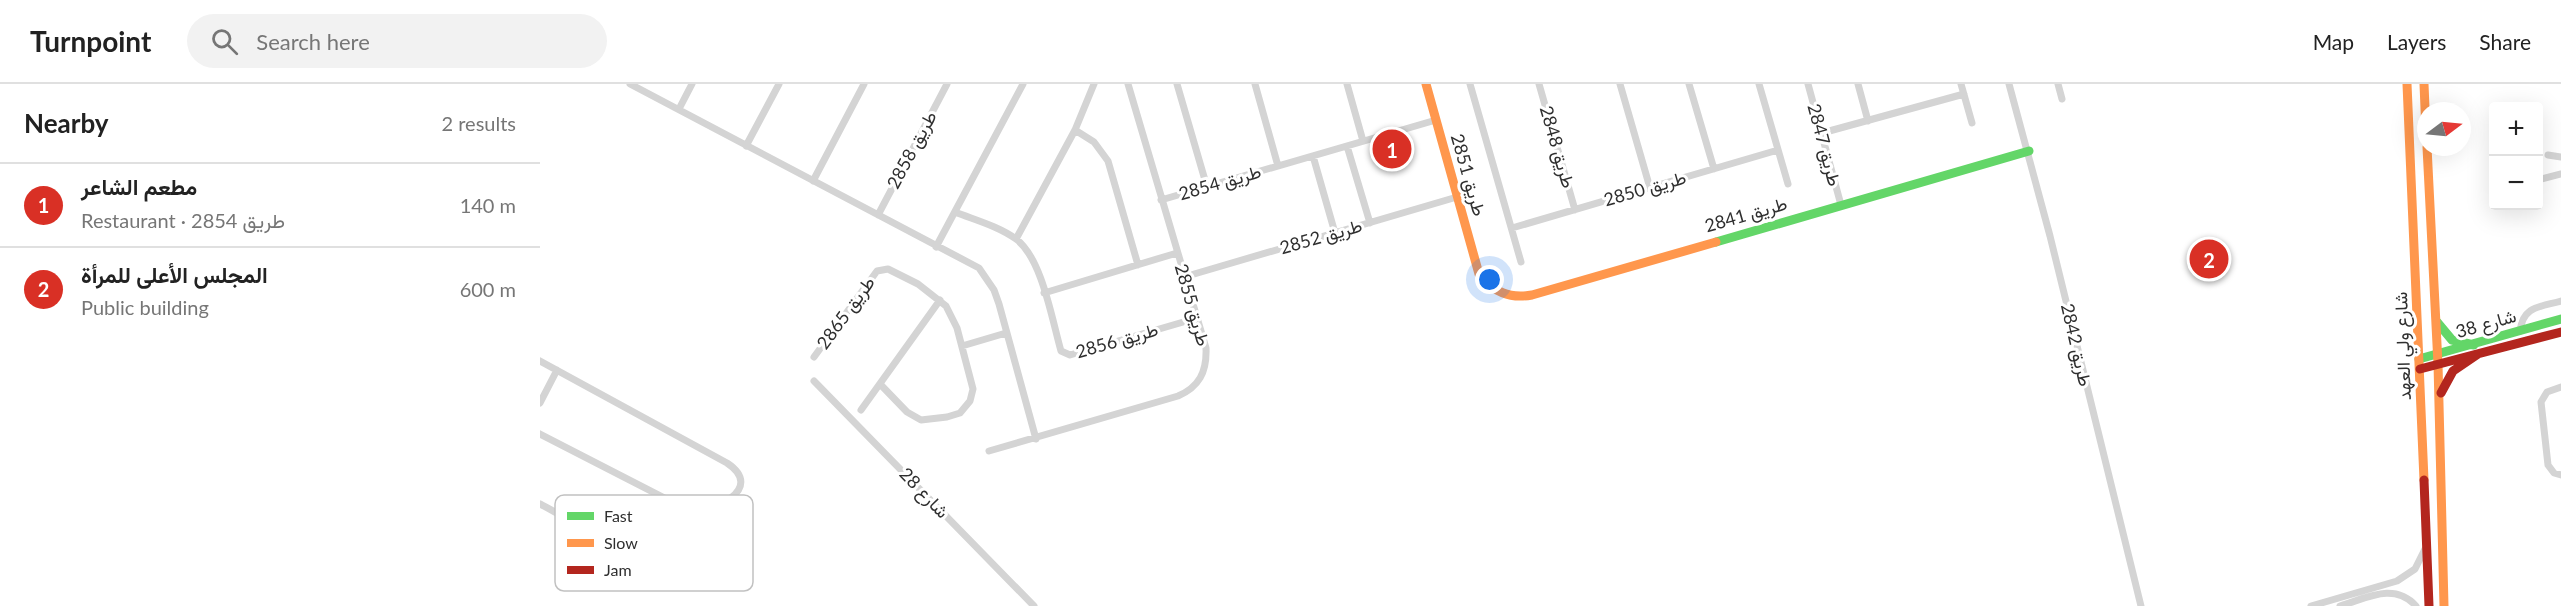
<!DOCTYPE html>
<html lang="en">
<head>
<meta charset="utf-8">
<style>
	body { margin:0; font-family:Lato,Vazirmatn,sans-serif; background:#f2f2f2; color:#222 }
	.controls { position:absolute; right:18px; top:18px; display:grid; overflow:hidden; border-radius:6px; box-shadow:0 6px 24px #0002 }
	.controls button { width:54px; height:54px; display:grid; place-items:center; padding:0; border:0; border-bottom:2px solid #e0e0e0; background:#fff; color:#222; font:30px sans-serif }
	.compass { position:absolute; left:1877px; top:18px; width:54px; height:54px; border-radius:50%; background:#fff; box-shadow:0 6px 24px #0002; rotate:74deg }
	.you { position:absolute; left:950px; top:196px; width:21px; height:21px; margin:-15px; border:4px solid #fff; border-radius:50%; background:#1a73e8; box-shadow:0 0 0 9px #1a73e833 }
	.badge { display:grid; place-items:center; width:39px; height:39px; border-radius:50%; background:#d93025; color:#fff; font-size:20px; font-weight:700 }
	.pin { position:absolute; translate:-50% -50%; border:3px solid #fff; box-shadow:0 2px 6px #0006 }
	.list { margin:0; padding:0; list-style:none }
	h2 { display:flex; justify-content:space-between; align-items:center; height:78px; margin:0; padding:0 24px; font-size:26px }
	h2 small { font-size:20px; font-weight:400; color:#767676 }
	.list li { display:grid; grid-template-columns:39px 1fr auto; gap:18px; align-items:center; box-sizing:border-box; height:84px; padding:0 24px; border-top:2px solid #e0e0e0 }
	.list b { display:block; font-size:22px; white-space:nowrap }
	.list p { margin:0; font-size:20px; white-space:nowrap; color:#767676 }
	.list em { font-size:20px; font-style:normal; color:#767676 }
	.icon { flex:none; width:33px; height:33px; fill:none; stroke:currentColor; stroke-width:2; stroke-linecap:round; stroke-linejoin:round }
	.map { position:relative; flex:none; width:2021px; height:522px; overflow:hidden }
	header { display:flex; align-items:center; gap:36px; box-sizing:border-box; height:84px; padding:0 30px; background:#fff; border-bottom:2px solid #e0e0e0 }
	header strong { font-size:28px }
	nav { display:flex; gap:33px; margin-inline-start:auto; font-size:21px }
	.search { width:420px; height:54px; background:#f2f2f2; display:flex; align-items:center; gap:15px; box-sizing:border-box; padding:0 21px; border-radius:33px; color:#767676; font-size:22px }
	main { display:flex }
	aside { flex:1; background:#fff }
	.map>svg:first-child { display:block }
	.lines { fill:none; stroke-linecap:round; stroke-linejoin:round }
	.street { stroke:#d4d4d4; stroke-width:7 }
	.fast { stroke:#63d668; stroke-width:9 }
	.slow { stroke:#ff974d; stroke-width:9 }
	.jam { stroke:#b3261e; stroke-width:9 }
	.labels { text-anchor:middle; stroke-width:6; stroke-linejoin:round; paint-order:stroke }
	.street-label { font-size:18px; fill:#2f2f2f; stroke:#fff }
	.key { fill:#fff; stroke:#c1c1c1; stroke-width:1.5 }
	.key-label { font-size:16px; fill:#2f2f2f }
</style>
</head>
<body>
<header>
<strong>Turnpoint</strong>
<div class="search"><svg class="icon" aria-label="search" viewBox="0 0 24 24"><circle cx="10" cy="10" r="6"/><path d="M15 15l6 6"/></svg>Search here</div>
<nav><a>Map</a><a>Layers</a><a>Share</a></nav>
</header>
<main>
<aside>
<h2>Nearby<small>2 results</small></h2>
<ul class="list">
<li><span class="badge">1</span><div><b>مطعم الشاعر</b><p>Restaurant · طريق 2854</p></div><em>140 m</em></li>
<li><span class="badge">2</span><div><b>المجلس الأعلى للمرأة</b><p>Public building</p></div><em>600 m</em></li>
</ul>
</aside>
<div class="map">
<svg width="2021" height="522" viewBox="0 0 2021 522">
	<rect width="100%" height="100%" fill="#fff"/>
	<g class="lines">
		<!-- street -->
		<path class="street" d="M90,0l349,184 15,22 5,14 37,135
			M637,0l30,103
			M715,0l23,82
			M807,0l16,57
			M930,0l51,178
			M999,0l36,126
			M1080,0l30,104
			M1149,0l25,85
			M1219,0l29,100
			M1268,0l33,121
			M1318,0l10,37
			M1421,0l11,39
			M1469,0l41,152 91,370
			M1518,0l4,15
			M139,25l13,-25
			M535,46l19,12 14,19 30,104
			M1282,49l142,-39
			M206,62l33,-62
			M807,62l23,77
			M2008,71l13,2
			M773,72l22,77
			M1998,96l23,-6
			M273,97l51,-97
			M621,116l275,-80
			M415,128c20,8 43,14 61,27 26,19 36,81 45,112l9,4 127,-37
			M338,131l69,-131
			M972,144l266,-78
			M476,155l59,-109 19,-46
			M396,163l87,-163
			M644,193l273,-80
			M504,209l133,-40
			M1980,247c3,-25 20,-24 41,-30
			M422,262l44,-13
			M274,273l63,-86 11,-2 30,15 28,22 11,22 16,61 -3,12 -10,12 -13,4 -26,3 -14,-8 -27,-28
			M0,277l187,102c39,26 -14,51 -41,46l-146,-75
			M274,297l220,225
			M2021,303l-14,5 -6,10 7,63 6,8 7,2
			M0,319l17,-33
			M321,326l79,-110
			M449,367l189,-55c21,-9 29,-24 28,-48l-78,-264
			M0,420c18,9 36,22 55,28 30,7 66,-7 91,-23
			M1771,522l86,-25 18,-12 10,-20
			M1800,522c27,-8 54,-24 76,0"/>
		<!-- fast -->
		<path class="fast" d="M1176,158l313,-91
			M1897,238l15,18 22,5
			M1879,275l142,-40"/>
		<!-- slow -->
		<path class="slow" d="M886,0l53,190c15,18 30,25 53,21l184,-53
			M1867,0l17,396
			M1884,0l2,48
			M1887,63l11,217 6,242"/>
		<!-- jam -->
		<path class="jam" d="M1880,285l141,-37
			M1901,309l12,-22 25,-17
			M1884,396l5,126"/>
	</g>
	<g class="labels">
		<!-- street labels -->
		<g class="street-label">
			<text transform="translate(1284 61) rotate(75)" y="6">طريق 2847</text>
			<text transform="translate(1017 63) rotate(74)" y="6">طريق 2848</text>
			<text transform="translate(372 66) rotate(-62)" y="6">طريق 2858</text>
			<text transform="translate(928 91) rotate(74)" y="6">طريق 2851</text>
			<text transform="translate(680 99) rotate(-16)" y="6">طريق 2854</text>
			<text transform="translate(1105 105) rotate(-16)" y="6">طريق 2850</text>
			<text transform="translate(1206 131) rotate(-16)" y="6">طريق 2841</text>
			<text transform="translate(781 153) rotate(-16)" y="6">طريق 2852</text>
			<text transform="translate(652 221) rotate(74)" y="6">طريق 2855</text>
			<text transform="translate(306 229) rotate(-54)" y="6">طريق 2865</text>
			<text transform="translate(1946 240) rotate(-16)" y="6">شارع 38</text>
			<text transform="translate(577 257) rotate(-16)" y="6">طريق 2856</text>
			<text transform="translate(1536 261) rotate(77)" y="6">طريق 2842</text>
			<text transform="translate(1863 262) rotate(-92)" y="6">شارع ولي العهد</text>
			<text transform="translate(384 409) rotate(46)" y="6">شارع 28</text>
		</g>
	</g>
	<!-- legend -->
	<rect x="15" y="411" width="198" height="96" rx="9" class="key"/>
	<rect x="27" y="428" width="27" height="8" fill="#63d668"/>
	<rect x="27" y="455" width="27" height="8" fill="#ff974d"/>
	<rect x="27" y="482" width="27" height="8" fill="#b3261e"/>
	<g class="key-label">
		<text x="64" y="438">Fast</text>
		<text x="64" y="465">Slow</text>
		<text x="64" y="492">Jam</text>
	</g>
</svg>
<div class="controls">
<button>+</button>
<button>−</button>
</div>
<svg class="compass" viewBox="-18 -18 36 36"><path d="M0-13l5 13h-10z" fill="#e53935"/><path d="M0 13l5-13h-10z" fill="#767676"/></svg>
<div class="you"></div>
<div class="pin badge" style="left:852px;top:65px">1</div>
<div class="pin badge" style="left:1669px;top:175px">2</div>
</div>
</main>
</body>
</html>
